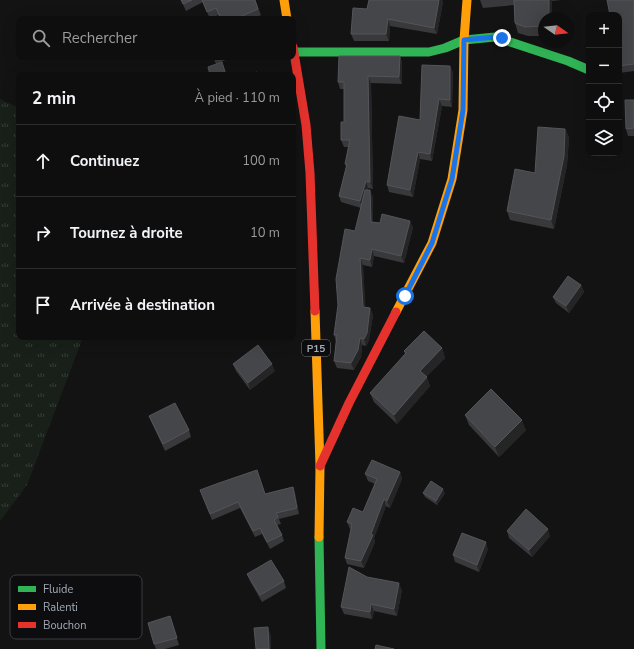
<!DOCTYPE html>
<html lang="fr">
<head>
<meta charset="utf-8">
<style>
	body { margin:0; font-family:"Nunito Sans",sans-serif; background:#1c1c1c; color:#f1f3f6 }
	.controls { position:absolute; right:12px; top:12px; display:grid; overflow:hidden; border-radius:8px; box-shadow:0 4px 16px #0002 }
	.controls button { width:36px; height:36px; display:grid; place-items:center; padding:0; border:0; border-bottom:1px solid #2e2e2e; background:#0e0e0e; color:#f1f3f6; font:20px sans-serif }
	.compass { position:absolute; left:538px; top:12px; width:36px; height:36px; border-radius:50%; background:#0e0e0e; box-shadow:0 4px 16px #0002; rotate:104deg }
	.stop { position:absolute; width:12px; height:12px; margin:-9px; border:3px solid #1a73e8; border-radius:50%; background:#fff }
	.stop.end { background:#1a73e8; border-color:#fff; box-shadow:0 1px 4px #0008 }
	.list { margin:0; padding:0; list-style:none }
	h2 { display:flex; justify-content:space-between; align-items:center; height:52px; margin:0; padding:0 16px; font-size:17px }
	h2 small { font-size:13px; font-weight:400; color:#9b9c9e }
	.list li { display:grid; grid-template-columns:26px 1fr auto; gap:12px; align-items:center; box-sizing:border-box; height:72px; padding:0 16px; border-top:1px solid #2e2e2e }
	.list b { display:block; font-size:15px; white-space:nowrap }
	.list em { font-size:13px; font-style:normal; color:#9b9c9e }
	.icon { flex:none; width:22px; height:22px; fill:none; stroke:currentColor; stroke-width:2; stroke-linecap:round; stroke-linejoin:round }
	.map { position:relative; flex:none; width:634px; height:649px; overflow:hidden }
	.search { position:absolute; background:#0e0e0e; box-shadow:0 4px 16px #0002; left:16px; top:16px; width:280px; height:44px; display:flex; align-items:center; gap:10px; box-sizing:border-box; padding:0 14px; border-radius:8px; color:#9b9c9e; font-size:15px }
	.panel { position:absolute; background:#0e0e0e; box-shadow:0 4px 16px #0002; left:16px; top:72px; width:280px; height:268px; border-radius:8px }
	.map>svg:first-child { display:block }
	.grass { fill:url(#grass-tufts) }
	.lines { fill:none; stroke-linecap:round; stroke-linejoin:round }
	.fast { stroke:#30b455; stroke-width:9 }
	.slow { stroke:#ff9f0a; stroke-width:9 }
	.jam { stroke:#e5322d; stroke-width:9 }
	.wall { fill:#39393c }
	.shaded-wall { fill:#252526 }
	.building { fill:#444649; stroke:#53555a }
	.route { stroke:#1a73e8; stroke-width:5 }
	.labels { text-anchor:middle; stroke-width:3; stroke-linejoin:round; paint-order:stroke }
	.shield { fill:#0d0d0f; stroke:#757b84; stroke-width:1 }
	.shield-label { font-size:10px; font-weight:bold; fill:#a2aab6 }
	.key { fill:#0d0d0f; stroke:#3a3c41; stroke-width:1 }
	.key-label { font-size:11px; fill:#a2aab6 }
</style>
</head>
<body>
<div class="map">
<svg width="634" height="649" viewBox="0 0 634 649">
	<defs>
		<pattern id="grass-tufts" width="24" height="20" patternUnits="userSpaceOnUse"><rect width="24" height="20" fill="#192019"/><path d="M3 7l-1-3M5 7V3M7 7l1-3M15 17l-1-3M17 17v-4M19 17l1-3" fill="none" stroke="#373e38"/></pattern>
	</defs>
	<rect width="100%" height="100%" fill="#131313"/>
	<!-- grass -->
	<path class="grass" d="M0,99l19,9v229h64l-56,148 -27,36z"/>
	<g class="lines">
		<!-- fast -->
		<path class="fast" d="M294,52h135l16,-4 19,-8 31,-3 73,24 21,9
			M319,537l2,112"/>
		<!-- slow -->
		<path class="slow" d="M284,0l3,19
			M315,311l5,155 -1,71
			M396,312l36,-69 20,-64 11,-69 1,-70 3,-40"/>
		<!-- jam -->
		<path class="jam" d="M293,47l13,78 4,48 5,138
			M320,466l29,-63 47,-91"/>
	</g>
	<!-- wall -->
	<path class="wall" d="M181,0h74l6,15 -8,4h-33l-2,-4 -8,4 -7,-17 -17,9z
		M369,0h73l1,2 -6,32 -47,-8 -1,15h-35l-3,-7 16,-25z
		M480,0h81l-9,1 -8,17v18h-16l-10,-3 -3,-10 -1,-18 -31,3z
		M634,0v71l-15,2v-58z
		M400,56l2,7v21l-31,-1 2,106 -5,-1v2l5,7v25l40,5 -9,36 -30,-7 -2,11 -9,-2 2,42 5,1 3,7 -4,25 -3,6 -4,-1 -1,12 -7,13 -17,-2 -3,-7 2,-19 -2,-7 27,-127 -20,-6 -2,-6 7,-29 -1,-3 3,-17h-4l-3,-7 3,-18v-33h-4l-2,-7z
		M213,57h20l-17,7z
		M450,66l3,7 -1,34 -10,-1 -10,55 -12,-2 -7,38 -24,-5 -2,-7 33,-65z
		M634,100v36h-6l-2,-7z
		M565,129l4,9 -2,27 -13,64 -44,-9 -3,-9 28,-38z
		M581,285l3,7 -15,21 -13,-10 -3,-6z
		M442,348l3,10 -19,19 4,9 -33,38 -23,-22 -4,-9 35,-39 -1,-3z
		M233,364l42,7 -25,19 -14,-19z
		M465,415l61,15 -27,27 -30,-32z
		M149,416l40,14 2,7 -26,14 -13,-28z
		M400,472l2,7 -12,29 -4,-2 -12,32 1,4 -11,26 -17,-4 -2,-6 6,-29h-1l-3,-7 16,-10 12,-28 -7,-3 -3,-7z
		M293,487l2,6 4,21 -20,5 2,5 -4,1 5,10 2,6 -14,8 -8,-15 -7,3 -15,-29 -28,12 -12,-30 65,4z
		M423,493h22l-8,12 -12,-8z
		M507,531l43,5 -18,21 -23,-19z
		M488,549l-9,23 -24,-10 -2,-7z
		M247,574l37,7 2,7 -24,14 -12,-21z
		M367,577l35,13 -5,26 -23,-5 -2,8 -28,-5 -3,-7z
		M170,616l9,29 -14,4h-9l-2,-5z"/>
	<!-- shaded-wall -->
	<path class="shaded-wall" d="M439,0h3l1,2 -6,32 -3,-6z
		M549,0h2l1,1v17h-3z
		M388,19l2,7 -1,15 -3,-7z
		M400,56l2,7v21l-3,-7z
		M450,66l3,7 -1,34 -2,-7z
		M368,76l3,7 2,106 -3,-7z
		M439,99l3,7 -10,55 -2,-7z
		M565,129l4,9 -2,27 -13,64 -3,-9z
		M418,152l2,7 -7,38 -3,-7z
		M366,181l2,7 -6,20 -2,-7z
		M370,190l3,7v32l-2,-7z
		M410,221l3,6 -9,36 -3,-7z
		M372,249l2,7 -2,11 -2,-7z
		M360,258l3,7 3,49 -3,-7z
		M581,285l3,7 -15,21 -3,-7z
		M370,308l3,7 -4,25 -3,6 -2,-7z
		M360,338l2,7 -1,12 -7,13 -3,-7z
		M442,348l3,10 -22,22 -3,-9z
		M272,364l3,7 -25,19 -2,-7z
		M427,377l3,9 -33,38 -3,-9z
		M522,420l4,10 -27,27 -4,-10z
		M400,472l2,7 -12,29 -3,-7z
		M293,487l2,6 4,21 -2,-6z
		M443,489l2,4 -8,12 -1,-4z
		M384,499l2,7 -12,32 1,4 -11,26 -3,-7z
		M548,529l2,7 -18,21 -3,-7z
		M486,542l2,7 -9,23 -2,-7z
		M399,583l3,7 -5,26 -3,-7z
		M371,604l3,7 -2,8 -2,-7z
		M268,627l3,9v13h-2z"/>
	<!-- building -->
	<path class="building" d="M181,0h11l-9,4z
		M202,0h53l3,9 -23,10h-14l-5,-11 -9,4z
		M369,0h70l-5,28 -46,-9 -2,15h-35l2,-26 14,1z
		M514,0h35v18h-5v8l-19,1 -10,-4z
		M607,0h27v64l-15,2v-51h-9z
		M339,56h61l-1,21 -31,-1 2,106 -4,-1 -6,20 -21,-5 8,-32h-2l5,-24h-9v-18h3v-40h-6z
		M222,62l4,13h-16l-2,-8z
		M422,65l28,1v34l-11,-1 -9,55 -12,-2 -8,38 -23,-5 12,-69 21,4z
		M257,72l1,3h-9z
		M625,100h9v28l-8,1z
		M538,127l27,2 -1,27 -13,64 -44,-9 8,-42 20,4z
		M365,190h5l1,32 9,1 2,-9 28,7 -9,35 -29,-7 -2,11 -10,-2 3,49 7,1 -3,25 -3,6 -4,-1 -2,12 -7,13 -17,-2 3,-26h-3l4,-30 -2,-26 9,-50 10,2z
		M568,276l13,9 -15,21 -13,-9z
		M424,331l18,17 -22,23 7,6 -33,38 -24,-22 36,-40 -2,-2z
		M258,345l14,19 -24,19 -15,-19z
		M491,389l31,31 -27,27 -30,-32z
		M175,403l14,27 -26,14 -14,-28z
		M372,460l28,12 -13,29 -3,-2 -13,35 2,1 -12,26 -16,-3 7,-34 -5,-2 6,-14 10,4 14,-33 -12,-5z
		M257,470l8,24 28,-7 4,21 -21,5 2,4 -4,3 8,15 -15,7 -7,-14 -7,3 -15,-29 -28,12 -10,-24 19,-7z
		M431,481l12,8 -7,12 -13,-8z
		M526,509l22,20 -19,21 -22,-19z
		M462,533l24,9 -9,23 -24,-10z
		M271,560l13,21 -24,14 -13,-21z
		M349,567l18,10 32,6 -5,26 -23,-5 -1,8 -29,-5z
		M170,616l7,22 -23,6 -6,-21z
		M268,627l1,22h-13l-2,-21z
		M376,645l18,4h-19z"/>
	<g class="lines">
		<!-- route -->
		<path class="route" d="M405,296l27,-53 20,-64 11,-69 1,-70 31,-3 7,1"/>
	</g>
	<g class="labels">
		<!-- shield labels -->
		<rect class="shield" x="302" y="340" width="28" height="16" rx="3"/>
		<g class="shield-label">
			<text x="316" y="352">P15</text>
		</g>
	</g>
	<!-- legend -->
	<rect x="10" y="575" width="132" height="64" rx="6" class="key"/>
	<rect x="18" y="586" width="18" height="6" fill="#30b455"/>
	<rect x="18" y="604" width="18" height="6" fill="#ff9f0a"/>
	<rect x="18" y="622" width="18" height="6" fill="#e5322d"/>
	<g class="key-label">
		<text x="43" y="593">Fluide</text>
		<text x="43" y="611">Ralenti</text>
		<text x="43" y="629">Bouchon</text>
	</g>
</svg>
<div class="controls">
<button>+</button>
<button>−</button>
<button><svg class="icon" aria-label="locate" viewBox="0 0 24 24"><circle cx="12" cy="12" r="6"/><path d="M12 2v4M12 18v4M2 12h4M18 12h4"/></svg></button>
<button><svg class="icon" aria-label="layers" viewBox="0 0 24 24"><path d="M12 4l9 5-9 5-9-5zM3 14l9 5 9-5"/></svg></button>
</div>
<svg class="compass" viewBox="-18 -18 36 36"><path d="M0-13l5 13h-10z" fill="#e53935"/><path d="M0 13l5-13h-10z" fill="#9b9c9e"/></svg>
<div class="stop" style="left:405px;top:296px"></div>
<div class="stop end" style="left:502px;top:38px"></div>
<div class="search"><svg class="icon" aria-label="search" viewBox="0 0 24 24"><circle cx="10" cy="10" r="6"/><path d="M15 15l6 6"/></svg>Rechercher</div>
<section class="panel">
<h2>2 min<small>À pied · 110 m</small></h2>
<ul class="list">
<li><svg class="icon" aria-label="ahead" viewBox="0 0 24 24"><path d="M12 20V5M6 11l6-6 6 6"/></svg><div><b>Continuez</b></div><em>100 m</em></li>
<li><svg class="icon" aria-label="right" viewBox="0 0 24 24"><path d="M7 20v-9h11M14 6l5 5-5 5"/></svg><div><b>Tournez à droite</b></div><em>10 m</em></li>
<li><svg class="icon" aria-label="arrive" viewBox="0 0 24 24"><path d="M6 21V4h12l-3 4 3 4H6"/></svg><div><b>Arrivée à destination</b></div></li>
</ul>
</section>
</div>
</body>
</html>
